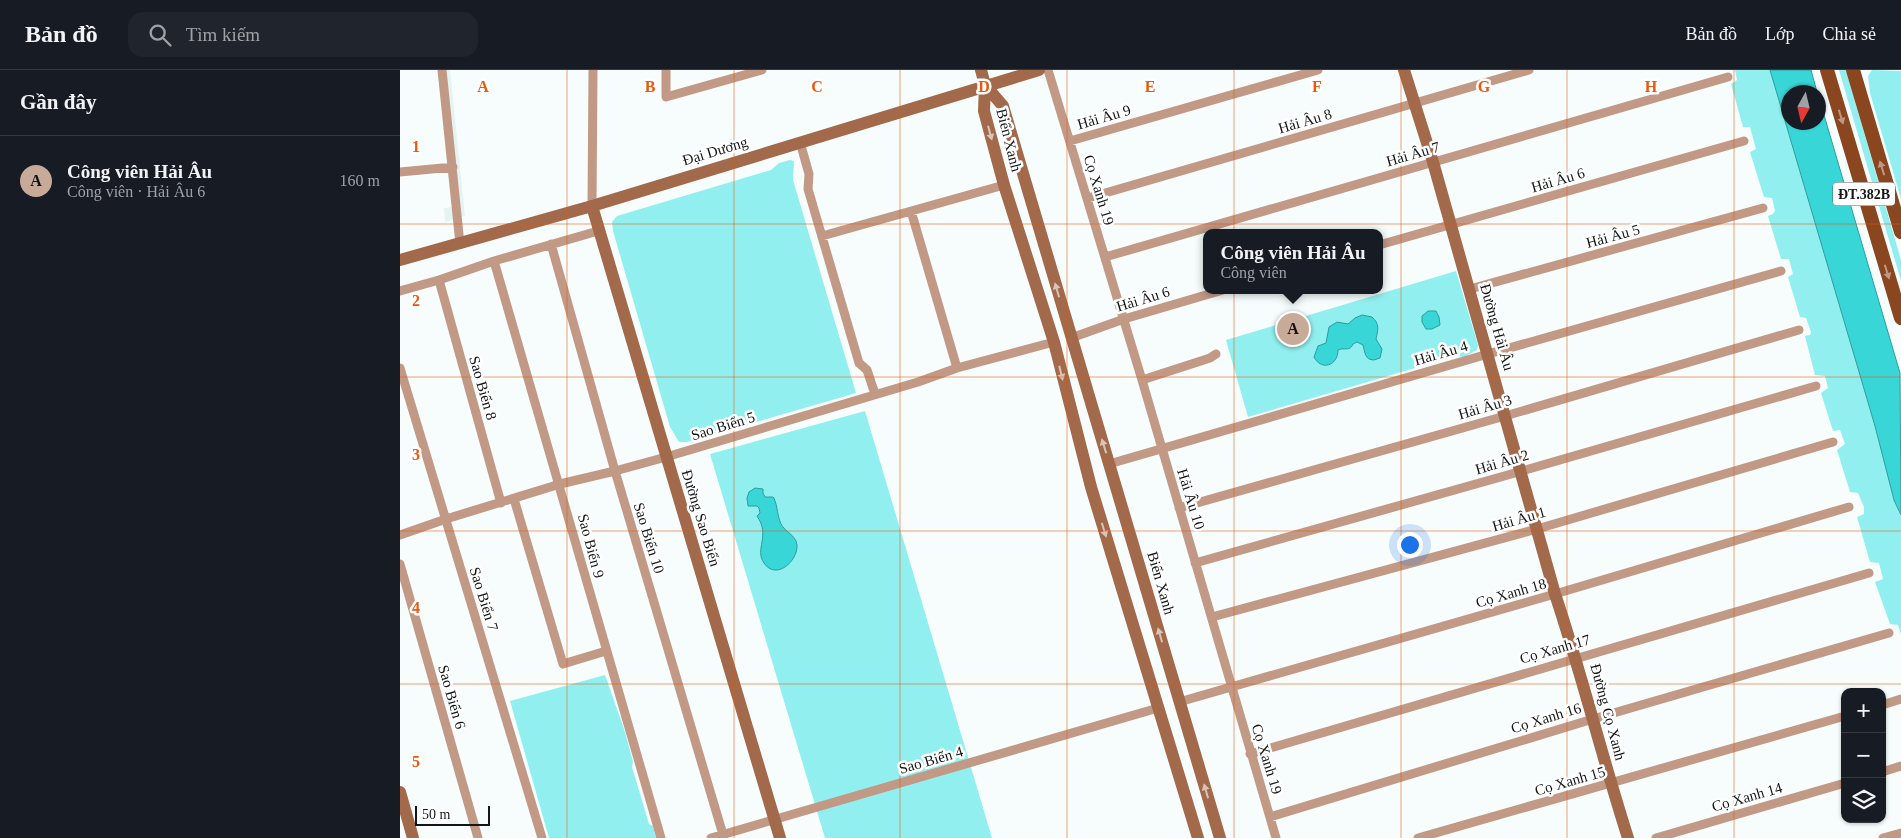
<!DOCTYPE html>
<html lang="vi">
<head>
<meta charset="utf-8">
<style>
	body { margin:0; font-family:Georgia,serif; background:#20242c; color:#f1f3f6 }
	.controls { position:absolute; right:15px; bottom:15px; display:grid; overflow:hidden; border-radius:10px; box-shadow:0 1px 4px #0004 }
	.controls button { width:45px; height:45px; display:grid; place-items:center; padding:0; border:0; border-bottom:1px solid #363941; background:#171b24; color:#f1f3f6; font:25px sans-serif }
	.compass { position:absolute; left:1381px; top:15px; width:45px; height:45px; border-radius:50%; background:#171b24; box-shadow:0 1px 4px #0004; rotate:188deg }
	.scale { position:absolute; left:15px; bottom:12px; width:75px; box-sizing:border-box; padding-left:5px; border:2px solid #141616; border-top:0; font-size:14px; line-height:18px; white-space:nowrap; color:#141616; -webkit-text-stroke:4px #fff; paint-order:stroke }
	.you { position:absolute; left:1009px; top:474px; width:18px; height:18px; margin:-12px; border:4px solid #fff; border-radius:50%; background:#1a73e8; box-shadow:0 0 0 8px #1a73e833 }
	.badge { display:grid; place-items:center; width:32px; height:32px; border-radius:50%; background:#c8aa99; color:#111; font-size:16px; font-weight:700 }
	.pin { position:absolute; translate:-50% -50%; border:2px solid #fff; box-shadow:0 1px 5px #0006 }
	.popup { position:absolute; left:803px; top:159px; width:180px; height:65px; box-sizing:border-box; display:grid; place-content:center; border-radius:10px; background:#171b24; filter:drop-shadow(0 1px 4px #0005); font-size:16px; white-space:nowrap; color:#9ea1a6 }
	.popup b { font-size:19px; color:#f1f3f6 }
	.popup::after { content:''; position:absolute; left:50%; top:100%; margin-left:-10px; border:10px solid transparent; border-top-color:#171b24 }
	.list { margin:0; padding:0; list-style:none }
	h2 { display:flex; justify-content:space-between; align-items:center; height:65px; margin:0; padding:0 20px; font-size:21px }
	h2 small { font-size:16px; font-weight:400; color:#9ea1a6 }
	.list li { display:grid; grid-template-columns:32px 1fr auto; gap:15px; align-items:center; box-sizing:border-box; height:90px; padding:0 20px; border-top:1px solid #363941 }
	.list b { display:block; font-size:19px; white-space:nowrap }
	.list p { margin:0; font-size:16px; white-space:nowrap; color:#9ea1a6 }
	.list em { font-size:16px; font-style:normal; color:#9ea1a6 }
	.icon { flex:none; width:28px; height:28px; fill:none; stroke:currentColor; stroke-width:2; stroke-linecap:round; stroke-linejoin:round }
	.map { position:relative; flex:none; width:1501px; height:768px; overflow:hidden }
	header { display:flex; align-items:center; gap:30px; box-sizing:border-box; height:70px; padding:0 25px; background:#171b24; border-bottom:1px solid #363941 }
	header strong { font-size:24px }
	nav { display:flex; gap:28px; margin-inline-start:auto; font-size:18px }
	.search { width:350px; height:45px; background:#20242c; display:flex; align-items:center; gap:12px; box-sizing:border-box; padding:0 18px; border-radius:15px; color:#9ea1a6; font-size:19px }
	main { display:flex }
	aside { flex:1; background:#171b24 }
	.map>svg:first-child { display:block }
	.built { fill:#e4f4f3 }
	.green { fill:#91f0ef }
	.water { fill:#39d6d7; stroke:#2e9c9d }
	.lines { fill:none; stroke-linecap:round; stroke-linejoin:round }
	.street { stroke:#c19985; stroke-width:9 }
	.secondary { stroke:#a2694b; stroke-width:12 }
	.primary { stroke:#8a461e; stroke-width:14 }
	.oneway { fill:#bf9983 }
	.oneway2 { fill:#dac3b7 }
	.grid { fill:none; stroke:#e8590c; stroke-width:1; stroke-opacity:0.55 }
	.labels { text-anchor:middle; stroke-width:5; stroke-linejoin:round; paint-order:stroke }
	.shield { fill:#fff; stroke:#5a5c5c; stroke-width:1 }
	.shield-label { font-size:14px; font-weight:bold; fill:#141616 }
	.street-label { font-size:15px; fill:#141616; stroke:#fff }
	.grid-label { font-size:16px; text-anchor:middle; font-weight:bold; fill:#e8590c; stroke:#fff; stroke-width:5; stroke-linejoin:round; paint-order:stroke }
</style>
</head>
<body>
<header>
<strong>Bản đồ</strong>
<div class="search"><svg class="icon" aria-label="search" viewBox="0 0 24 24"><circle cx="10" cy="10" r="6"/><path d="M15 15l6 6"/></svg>Tìm kiếm</div>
<nav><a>Bản đồ</a><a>Lớp</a><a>Chia sẻ</a></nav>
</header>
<main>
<aside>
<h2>Gần đây<small></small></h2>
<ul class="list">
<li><span class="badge">A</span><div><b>Công viên Hải Âu</b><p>Công viên · Hải Âu 6</p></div><em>160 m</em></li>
</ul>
</aside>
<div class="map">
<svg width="1501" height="768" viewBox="0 0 1501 768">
	<rect width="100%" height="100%" fill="#f7fdfd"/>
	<!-- built -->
	<path class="built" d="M42,0h8l15,146 -20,6 -1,-14 9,-1z"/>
	<!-- green -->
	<path class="green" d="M1335,0h35l105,356 19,73 7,16v120l-3,-10 -8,-1 -15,-42 8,-3 -4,-16 -9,-1 -13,-45 7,-3v-7l-6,-14 -8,-1 -13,-42 8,-6 -5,-14 -7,1 -12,-38 7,-5 -3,-12 -10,-1 -10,-39 5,-1 1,-3 -5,-14 -6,-1 -12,-40 5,-3 -4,-15h-8l-13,-43 5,-2 2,-3 -3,-13 -8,-1 -14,-45 6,-3 -6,-22h-7l-12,-43 6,-4z
		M1439,0h7l55,190v21z
		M1472,0l29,1v128l-31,-106 -2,-17z
		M390,90l4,1 -1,19 63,213 -169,49h-8l-9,-15 -57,-196 -1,-9 5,-6 154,-46 8,-7z
		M1056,201l22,74 -1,5 -13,7 -8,-1 -208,61 -22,-77z
		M465,341l127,427h-167l-115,-384z
		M205,605l20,57 8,30 -1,5 17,57 4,2 3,12h-107l-39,-137z"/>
	<!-- water -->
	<path class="water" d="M1370,0h41l6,22h-29v30h30l1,-24 81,275 1,142 -7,-15 -19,-74z
		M1028,241h8l3,6 1,8 -8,4h-6l-4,-7v-6z
		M962,245l10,2c8,7 6,13 4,22l6,10 -2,9 -6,2c-9,0 -9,-7 -11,-15l-6,-3 -4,2c-3,8 -9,3 -15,6 0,16 -17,21 -24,7l4,-11 8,-3 3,-16 8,-5 11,2 7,-6z
		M355,418l8,1v4l2,4h8l1,1c4,9 3,18 7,26 4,8 15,11 16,21 1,16 -21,36 -33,18 -10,-14 7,-27 -7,-47l3,-3 -1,-5 -2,-2h-9l-1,-8 2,-6z"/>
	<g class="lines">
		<!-- street -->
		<path class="street" d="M42,0l18,174
			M266,0v27l96,-27
			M648,0l94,310 134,458
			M670,71l248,-71
			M400,72l9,32 -1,15 51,174 8,7 8,24
			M0,102l53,-5
			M688,128l441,-128
			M192,136l1,-136
			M511,141l46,157
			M422,166l182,-51
			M151,174l64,227 109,367
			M979,175l365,-104
			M705,187l623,-180
			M94,191l167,577
			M39,210l62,223
			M1070,219l293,-81
			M0,221l39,-11 55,-19 104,-30
			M671,268l53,-19 99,-29
			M0,298l142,470
			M742,310l68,-22 6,-4
			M709,394l379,-110 293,-83
			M114,429l49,165 43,-13
			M779,438l326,-92 294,-86
			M0,465l46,-16 114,-35 55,-13 51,-14 252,-75 39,-14 97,-26
			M795,493l327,-92 294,-85
			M0,494l78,274
			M812,547l325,-88 296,-87
			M779,632l376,-108 294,-87
			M1482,635l19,-6
			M850,684l619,-181
			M1482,702l19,-6
			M870,747l323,-98 296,-86
			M311,768l447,-130
			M1018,768l427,-122
			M1256,768l189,-55
			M1483,768l18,-5"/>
		<!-- secondary -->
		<path class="secondary" d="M581,0l4,15 -1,26 20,74 50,157 37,145 107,351
			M1004,0l29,92 122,432c27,81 47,163 73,244
			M585,15l18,21 217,732
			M192,136l188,632
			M0,190l192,-54 447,-136
			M0,722l13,46"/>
		<!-- primary -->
		<path class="primary" d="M1427,0l74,248
			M1453,0l48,162"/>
	</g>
	<!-- one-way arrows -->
	<defs><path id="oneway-solid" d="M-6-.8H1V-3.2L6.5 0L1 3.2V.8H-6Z" transform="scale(1.25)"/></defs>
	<g class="oneway">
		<use href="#oneway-solid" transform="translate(1441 47) rotate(73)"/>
		<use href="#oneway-solid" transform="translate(1482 98) rotate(-107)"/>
		<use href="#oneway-solid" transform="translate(1487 202) rotate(73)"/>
	</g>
	<g class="oneway2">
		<use href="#oneway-solid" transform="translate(590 63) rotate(75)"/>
		<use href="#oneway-solid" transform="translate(657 220) rotate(-106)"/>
		<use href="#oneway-solid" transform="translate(661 303) rotate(76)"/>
		<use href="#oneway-solid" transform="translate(704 376) rotate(-107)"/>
		<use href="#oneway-solid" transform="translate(704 460) rotate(73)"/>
		<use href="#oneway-solid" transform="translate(760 565) rotate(-106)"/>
		<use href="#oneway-solid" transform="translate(806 721) rotate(-106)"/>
	</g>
	<!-- grid -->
	<path class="grid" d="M167,0v768M334,0v768M500,0v768M667,0v768M834,0v768M1001,0v768M1167,0v768M1334,0v768M0,154h1501M0,307h1501M0,461h1501M0,614h1501"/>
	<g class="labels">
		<!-- shield labels -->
		<rect class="shield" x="1433" y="112.5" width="62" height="23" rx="4"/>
		<g class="shield-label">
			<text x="1464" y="129">ĐT.382B</text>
		</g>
		<!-- street labels -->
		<g class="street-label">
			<text transform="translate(704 47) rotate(-16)" y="5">Hải Âu 9</text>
			<text transform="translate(905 51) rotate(-16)" y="5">Hải Âu 8</text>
			<text transform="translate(609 70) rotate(76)" y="5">Biển Xanh</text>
			<text transform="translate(315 81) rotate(-17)" y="5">Đại Dương</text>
			<text transform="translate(1013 84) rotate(-16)" y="5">Hải Âu 7</text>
			<text transform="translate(1158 110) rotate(-16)" y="5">Hải Âu 6</text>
			<text transform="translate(699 120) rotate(73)" y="5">Cọ Xanh 19</text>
			<text transform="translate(1213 166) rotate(-15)" y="5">Hải Âu 5</text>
			<text transform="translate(743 229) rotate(-17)" y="5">Hải Âu 6</text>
			<text transform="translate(1097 257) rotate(74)" y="5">Đường Hải Âu</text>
			<text transform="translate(1041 283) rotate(-16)" y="5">Hải Âu 4</text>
			<text transform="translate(83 318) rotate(74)" y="5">Sao Biển 8</text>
			<text transform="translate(1085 337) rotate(-16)" y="5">Hải Âu 3</text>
			<text transform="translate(323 356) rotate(-17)" y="5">Sao Biển 5</text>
			<text transform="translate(1102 392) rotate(-16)" y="5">Hải Âu 2</text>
			<text transform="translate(791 429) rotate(73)" y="5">Hải Âu 10</text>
			<text transform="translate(301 448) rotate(73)" y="5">Đường Sao Biển</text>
			<text transform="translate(1119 449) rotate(-16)" y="5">Hải Âu 1</text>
			<text transform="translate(249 468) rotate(73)" y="5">Sao Biển 10</text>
			<text transform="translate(191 476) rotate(75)" y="5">Sao Biển 9</text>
			<text transform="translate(761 513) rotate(74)" y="5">Biển Xanh</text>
			<text transform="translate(1111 523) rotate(-16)" y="5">Cọ Xanh 18</text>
			<text transform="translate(84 529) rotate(73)" y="5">Sao Biển 7</text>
			<text transform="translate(1155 579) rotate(-16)" y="5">Cọ Xanh 17</text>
			<text transform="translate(52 627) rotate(74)" y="5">Sao Biển 6</text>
			<text transform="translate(1208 642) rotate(75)" y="5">Đường Cọ Xanh</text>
			<text transform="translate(1146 648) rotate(-17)" y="5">Cọ Xanh 16</text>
			<text transform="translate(867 689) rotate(73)" y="5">Cọ Xanh 19</text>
			<text transform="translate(531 690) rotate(-16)" y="5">Sao Biển 4</text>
			<text transform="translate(1170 711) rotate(-16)" y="5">Cọ Xanh 15</text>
			<text transform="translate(1347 727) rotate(-16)" y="5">Cọ Xanh 14</text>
		</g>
	</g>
	<g class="grid-label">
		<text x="83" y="22">A</text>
		<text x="250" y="22">B</text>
		<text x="417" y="22">C</text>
		<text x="584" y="22">D</text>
		<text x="750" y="22">E</text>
		<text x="917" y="22">F</text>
		<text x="1084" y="22">G</text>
		<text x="1251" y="22">H</text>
		<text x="16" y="82">1</text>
		<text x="16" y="236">2</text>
		<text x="16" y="390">3</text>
		<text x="16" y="543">4</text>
		<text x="16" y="697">5</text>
	</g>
</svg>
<div class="controls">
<button>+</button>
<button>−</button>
<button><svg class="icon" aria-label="layers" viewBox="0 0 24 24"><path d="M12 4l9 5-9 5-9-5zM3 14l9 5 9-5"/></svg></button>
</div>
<svg class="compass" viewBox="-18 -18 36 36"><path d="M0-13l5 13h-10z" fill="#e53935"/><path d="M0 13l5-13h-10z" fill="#9ea1a6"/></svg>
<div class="scale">50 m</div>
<div class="you"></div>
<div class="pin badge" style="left:893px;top:259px">A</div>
<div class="popup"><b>Công viên Hải Âu</b>Công viên</div>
</div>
</main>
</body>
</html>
